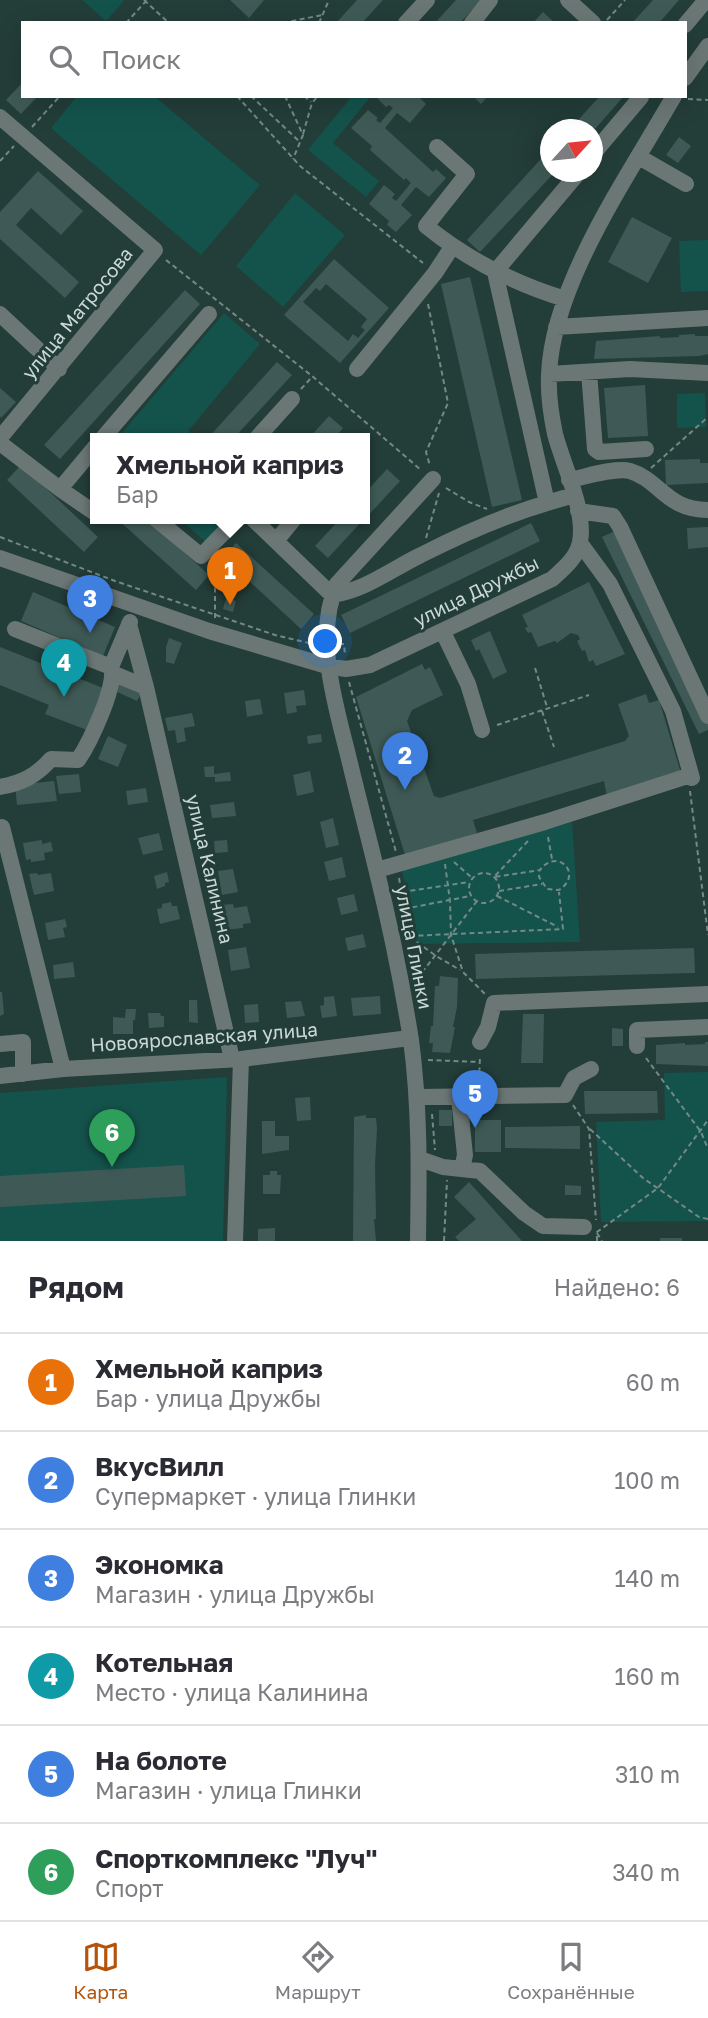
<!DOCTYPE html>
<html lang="ru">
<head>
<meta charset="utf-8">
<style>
	body { margin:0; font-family:"Golos Text",sans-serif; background:#f2f2f3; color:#2b2b33 }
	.compass { position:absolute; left:540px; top:119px; width:63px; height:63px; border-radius:50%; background:#fff; box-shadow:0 7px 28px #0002; rotate:63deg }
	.you { position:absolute; left:326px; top:642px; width:24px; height:24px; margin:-18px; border:5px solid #fff; border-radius:50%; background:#1a73e8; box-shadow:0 0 0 10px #1a73e833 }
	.badge { display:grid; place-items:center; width:46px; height:46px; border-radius:50%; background:#b45309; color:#fff; font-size:23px; font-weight:700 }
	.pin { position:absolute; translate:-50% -58px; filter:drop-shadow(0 2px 4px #0008) }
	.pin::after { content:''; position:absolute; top:37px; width:24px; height:21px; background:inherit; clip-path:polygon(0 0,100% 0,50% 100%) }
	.popup { position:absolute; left:90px; top:433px; width:280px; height:91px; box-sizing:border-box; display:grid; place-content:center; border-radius:0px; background:#fff; filter:drop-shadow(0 2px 5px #0005); font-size:23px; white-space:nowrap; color:#7c7c81 }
	.popup b { font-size:26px; color:#2b2b33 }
	.popup::after { content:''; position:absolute; left:50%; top:100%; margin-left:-14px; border:14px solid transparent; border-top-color:#fff }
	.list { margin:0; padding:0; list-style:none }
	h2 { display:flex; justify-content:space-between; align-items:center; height:91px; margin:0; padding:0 28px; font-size:30px }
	h2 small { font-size:23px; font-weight:400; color:#7c7c81 }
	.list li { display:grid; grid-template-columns:46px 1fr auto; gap:21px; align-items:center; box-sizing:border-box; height:98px; padding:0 28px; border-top:2px solid #e1e1e2 }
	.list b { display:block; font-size:26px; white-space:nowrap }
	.list p { margin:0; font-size:23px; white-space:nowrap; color:#7c7c81 }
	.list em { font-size:23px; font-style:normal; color:#7c7c81 }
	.icon { flex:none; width:38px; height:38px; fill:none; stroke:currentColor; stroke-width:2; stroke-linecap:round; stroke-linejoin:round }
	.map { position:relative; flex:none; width:708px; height:1241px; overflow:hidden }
	.search { position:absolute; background:#fff; box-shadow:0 7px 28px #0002; left:21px; right:21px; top:21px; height:77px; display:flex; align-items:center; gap:18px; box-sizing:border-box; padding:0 24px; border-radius:0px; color:#7c7c81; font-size:26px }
	.sheet { height:679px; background:#fff }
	nav { display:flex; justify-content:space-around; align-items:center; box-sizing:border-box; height:98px; border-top:2px solid #e1e1e2; background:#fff; font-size:19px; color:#7c7c81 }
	nav a { display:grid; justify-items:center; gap:4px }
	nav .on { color:#b45309 }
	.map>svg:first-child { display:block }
	.green { fill:#14534c }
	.building { fill:#3f5a56; fill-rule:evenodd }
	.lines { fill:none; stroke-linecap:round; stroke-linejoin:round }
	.path { stroke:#748985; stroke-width:2; stroke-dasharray:5 3.5; stroke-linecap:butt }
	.minor { stroke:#6b7775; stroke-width:16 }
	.labels { text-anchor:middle; stroke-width:6; stroke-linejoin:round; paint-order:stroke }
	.street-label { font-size:19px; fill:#cad9d6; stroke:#233d39 }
</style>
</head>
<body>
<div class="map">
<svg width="708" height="1241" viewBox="0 0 708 1241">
	<rect width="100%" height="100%" fill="#233d39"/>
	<!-- green -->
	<path class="green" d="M82,0h40l2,1 -18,20z
		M77,96h77l106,89 -59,70 -150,-127z
		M352,96h19l-38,47 46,38 -13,16 -58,-47z
		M295,193l50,42 -62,72 -47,-41z
		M708,240v51l-27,1 -2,-51z
		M224,313l36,31 -71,86 1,9h-73z
		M705,393l1,34 -29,1v-34z
		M188,519h41l-22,24 -23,-20z
		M572,822l8,120 -164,2 -14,-74z
		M708,1072v149l-107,1 -5,-100 69,-2 -1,-47z
		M227,1077l-4,164h-223v-148z"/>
	<!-- building -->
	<path class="building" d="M230,0h34l-15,18z
		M357,0h26l-21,23h-26z
		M456,0h25l-21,23h-25z
		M653,0h26l-20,23h-27z
		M543,12l12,11h-22z
		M23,82v14h15l-17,18 -15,-14z
		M379,96h39l8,8 -16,19 -13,-10 -12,15 48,44 3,-3 10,9 -17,19 -13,-10 -15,18 11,10 -16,17 -9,-7 2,-4 -20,-17 15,-19 11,9 -3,4 4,3 15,-18 -5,-5 -2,2 -34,-30 2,-4 -21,-18 17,-18 10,8 -2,2 4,3 13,-15 -4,-3 -3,2 -9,-9z
		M473,96h15l-7,8z
		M600,96h24l-30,34h-25z
		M679,137l12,9 -13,17 -12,-8z
		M550,149v23h5l-75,80 -13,-12z
		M38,171l45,40 -22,24 -30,-27 -15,17 63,57 -14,16 -65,-59v-27z
		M632,217l40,21 -24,45 -40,-21z
		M334,259l55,49 -49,55 -56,-48zM326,284l41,35 -6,8 4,3 -7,8 -5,-4 -5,7 -45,-39 13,-14 4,3z
		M470,277l52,223 -30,7 -51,-223z
		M185,290l15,14 -140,155 -16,-14z
		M695,334v2h13v18l-9,2 -105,3 2,-18 64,-5v2l19,-1v-2z
		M277,362l15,13 -59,64h-26z
		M645,385l3,51 -40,2 -4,-50z
		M0,388l16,14 -15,16 -1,-2z
		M329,416l14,12 -9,11h-26z
		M700,459v4h8v20l-42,2 -1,-25z
		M21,465l77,72 -14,15 -77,-72z
		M387,469l13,12 -35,38v-26z
		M117,519h30l62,56 -13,15z
		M340,519h24l-36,39 -13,-12z
		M531,523l9,18 -190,92 -9,-18z
		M708,527v20l-20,2 -1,-21z
		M615,531l93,190v9l-9,4 -97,-197z
		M236,543l78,71 -13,15 -78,-72z
		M589,582l36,72 -29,12 -3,-6 -4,2 -4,-12 -3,1 -5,-10 3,-2 -2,-4 -7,-2 -14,10 -2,-2 -17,6 -7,-15 -3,1 -3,-5 3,-1 -6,-12z
		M33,592l82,35 -12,29 -82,-35z
		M226,598l10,3 -3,11 -10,-3z
		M490,631l17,41 -14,7 -14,-30 -3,2 -5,-11z
		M169,638l13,5 -8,21 -8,-2v-15z
		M0,647l103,41 -16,42 -42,-16 4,-9 -49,-20z
		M422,664l3,6 5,-3 13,28 -31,15 -5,11 27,75 6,2 185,-57 4,-5 -11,-32 28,-10 3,9 10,-3 22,73 -74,23 -3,-15 -131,39 4,13 -71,25 -50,-161z
		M118,680l24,12 -5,9 -24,-11z
		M304,690l2,15 -10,1 1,6 -10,2 -3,-21z
		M260,699l3,15 -16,3 -2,-16z
		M192,713l3,13 -11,2 2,13 -9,2 -2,-13 -7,1 -3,-13z
		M321,734l1,8 -14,2 -1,-8z
		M108,736l19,9 -9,22 -20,-8z
		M214,766v8l16,-2 1,9 -16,1v-5h-10l-1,-10z
		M310,771l4,21 -17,4 -4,-21z
		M79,774l2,18 -22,2 -3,-18z
		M54,781l3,20 -40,4 -2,-20z
		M146,788l2,14 -20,3 -2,-14z
		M234,802l2,14 -24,2 -2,-13z
		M333,818l6,27 -13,3 -6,-26z
		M159,833l4,17 -20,5 -5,-17z
		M42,840v4l9,-2 2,9 -9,2 1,7 -14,2v-3l-5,1 -3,-17z
		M227,840l1,12 -13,1 -1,-12z
		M342,857l4,20 -17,4 -5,-19z
		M233,869l5,23 -16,3 -4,-24z
		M167,872l2,10 -4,1v3l-8,3 -3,-13z
		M37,873l1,2 13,-2 3,18 -20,4 -5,-21z
		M354,894l4,17 -17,4 -4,-17z
		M171,902l1,4h5l3,13 -20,5 -3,-15 5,-1v-4z
		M233,904l1,4 13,-2 4,17 -8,1v4l-19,2 -3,-25z
		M65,919l2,8 -4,1 2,9 -17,3 -3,-17z
		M363,934l3,13 -18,4 -3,-13z
		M246,947l4,21 -19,3 -3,-21z
		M694,948l1,25 -219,6 -1,-25z
		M73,962l2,15 -21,2 -1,-14z
		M440,976l18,2 -1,29 -4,20h2l-5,26 -18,-1 1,-9h-4l2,-17h2l2,-40h4z
		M0,992h2l2,22 -4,2z
		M334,996l3,20 -15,2 -2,-12 4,-1v-8z
		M380,996l1,18 -28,2 -2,-18z
		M189,1000h8l1,23 -9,-1z
		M301,1001l4,15 -18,2 -2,-16z
		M258,1004l1,18 -14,1 -1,-18z
		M126,1009h10l-1,11h-2v14h-20v-17l12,1z
		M148,1013h12l1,3h3v11l-15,1z
		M523,1014h21l-1,49h-22z
		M612,1028l11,1v17h-11z
		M705,1042h3v24l-52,-2v-19l29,-2v2l20,-1z
		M584,1091h73l1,22 -73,1z
		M310,1097l1,23 -14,1 -2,-23z
		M439,1110h13v16h-13z
		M366,1115v3h10l1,10 -2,37 1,54h-2l2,22h-23l1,-124z
		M475,1120h26v32h-26z
		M262,1121h13v15h14v14l-27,4z
		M580,1126v23l-75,-1v-21z
		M184,1165l2,31 -186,11v-31z
		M270,1171h7v4h4l-1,19h-17v-19h7z
		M469,1182l53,59h-63l-4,-4 21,-18 -22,-22z
		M565,1185l16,1v9h-16z
		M275,1228v13h-17v-12z
		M660,1238h22v3h-22z"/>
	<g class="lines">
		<!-- path -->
		<path class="path" d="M144,0l25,23
			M607,20l18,-20
			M126,23l21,-23
			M283,23l39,-8
			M319,23l10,-23
			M237,96l63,70 123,97
			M251,96l49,46
			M285,96l18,39 -10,24
			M304,96l7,6
			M688,99l20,1
			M32,127l28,-31
			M303,134l9,-31 6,-7
			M0,161l14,-15
			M166,260l146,116 109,94
			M428,304l20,99 -22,49 4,14
			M301,389l11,-12
			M651,468l57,-51
			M446,488l23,14 18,7
			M0,537l115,44 160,54 38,9
			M426,538l13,-45
			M215,618v-57
			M339,644h5l1,11
			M535,668l12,39
			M349,682l47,170
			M542,711l12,36
			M497,725l92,-30
			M690,791l18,144
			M548,837l4,22
			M528,841l-34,36 46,-7c17,-23 44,4 19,20l-12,-1 -8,-12 1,-7
			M454,862l17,15
			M445,864l5,37 1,34 12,37 22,22
			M469 888a15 15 0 1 1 30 0a15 15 0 1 1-30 0Z
			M399,878l22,132
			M499,891l43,-7
			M402,892l67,-10
			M497,896l61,31
			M404,909l66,-13
			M410,936l153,-7 -4,-37
			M410,937l26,19 24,14
			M417,979l60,-78
			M646,1058l55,74 7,17
			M428,1060l52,2
			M479,1081l1,-25
			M573,1105l16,24 7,91
			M432,1114l3,36
			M590,1129l53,49 56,39 9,2
			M597,1233l5,8
			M444,1241l3,-61
			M597,1241v-9l61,-44 50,-68"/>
		<!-- minor -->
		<path class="minor" d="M568,0l25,23
			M406,23l21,-23
			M472,23l18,-23
			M685,25l21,-25
			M685,78l23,-32
			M0,117l155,133 -155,188
			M437,147l30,27 -41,52c42,34 87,57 139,73
			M592,155l49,-58
			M639,157l47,27
			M0,314l59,55
			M556,327l152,-9
			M357,369l78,-96 17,-26
			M589,372l6,77 4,3 47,-3
			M549,374l81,-5 78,4
			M102,439l107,-125
			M256,439l36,-40
			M0,443l60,46 35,-42
			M569,480c16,-3 46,-13 61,-9 30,9 36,39 78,39
			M60,489l35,24
			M574,495l-27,8 -52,-231 84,-100
			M578,511l35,5 7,11 88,189
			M156,519l45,37 36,-37
			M253,519l79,76c32,-4 60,-26 89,-40 41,-21 82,-39 126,-52
			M276,541l18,-22
			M0,558l209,73 118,35 19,3 24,-4 182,-86c11,-10 25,-21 28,-37 6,-32 -17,-77 -25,-108 -4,-19 -7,-40 -6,-59 3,-91 80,-200 125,-279
			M129,624l17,63 86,372
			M15,629l96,38
			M443,632l25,52 14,46
			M114,674l32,13
			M0,787c22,-4 36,-11 51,-28l27,1c11,-16 40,-76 33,-93l19,-45
			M0,828l2,-1 61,242
			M377,870l168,-48 143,-46 4,2 -19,-67 -63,-127 -30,-41
			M480,1042l8,-15 6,-24 214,-9
			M0,1044l23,-2v32
			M637,1046v-16l71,-3
			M0,1076l63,-7 178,-10 169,-21
			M417,1097l148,-2 9,-17 17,-9
			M459,1097l6,58 -3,14
			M420,1159l23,8 37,4 44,42 19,13 41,1
			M235,1241l6,-182
			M418,1241c1,-67 2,-134 -7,-201 -9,-57 -21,-115 -35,-172 -9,-37 -19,-75 -28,-113 -13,-52 -34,-119 -11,-171l96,-105"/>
	</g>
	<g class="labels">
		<!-- street labels -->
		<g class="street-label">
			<text transform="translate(77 313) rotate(-51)" y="7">улица Матросова</text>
			<text transform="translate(476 591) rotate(-26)" y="7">улица Дружбы</text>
			<text transform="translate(210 869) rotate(77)" y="7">улица Калинина</text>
			<text transform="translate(414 947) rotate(79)" y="7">улица Глинки</text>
			<text transform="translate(204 1037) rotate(-4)" y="7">Новоярославская улица</text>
		</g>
	</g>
</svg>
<svg class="compass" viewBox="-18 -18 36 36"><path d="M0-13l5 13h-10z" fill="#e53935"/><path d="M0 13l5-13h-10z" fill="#7c7c81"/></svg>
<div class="you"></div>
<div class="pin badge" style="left:230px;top:605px;background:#e8710a">1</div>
<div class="popup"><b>Хмельной каприз</b>Бар</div>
<div class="pin badge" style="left:405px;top:790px;background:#3f7fe0">2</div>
<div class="pin badge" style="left:90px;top:633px;background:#3f7fe0">3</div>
<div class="pin badge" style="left:64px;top:697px;background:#0f9aa8">4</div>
<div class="pin badge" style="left:475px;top:1128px;background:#3f7fe0">5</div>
<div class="pin badge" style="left:112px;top:1167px;background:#2e9e5b">6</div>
<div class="search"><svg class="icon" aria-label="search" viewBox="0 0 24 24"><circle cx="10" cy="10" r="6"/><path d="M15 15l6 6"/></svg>Поиск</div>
</div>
<section class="sheet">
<h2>Рядом<small>Найдено: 6</small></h2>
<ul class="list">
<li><span class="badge" style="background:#e8710a">1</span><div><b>Хмельной каприз</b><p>Бар · улица Дружбы</p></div><em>60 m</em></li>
<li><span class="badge" style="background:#3f7fe0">2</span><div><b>ВкусВилл</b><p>Супермаркет · улица Глинки</p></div><em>100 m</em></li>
<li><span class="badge" style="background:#3f7fe0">3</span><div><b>Экономка</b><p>Магазин · улица Дружбы</p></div><em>140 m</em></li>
<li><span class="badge" style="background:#0f9aa8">4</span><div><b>Котельная</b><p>Место · улица Калинина</p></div><em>160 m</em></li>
<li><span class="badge" style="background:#3f7fe0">5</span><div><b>На болоте</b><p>Магазин · улица Глинки</p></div><em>310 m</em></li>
<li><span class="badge" style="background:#2e9e5b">6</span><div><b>Спорткомплекс &quot;Луч&quot;</b><p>Спорт</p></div><em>340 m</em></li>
</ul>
</section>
<nav>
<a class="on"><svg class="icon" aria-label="map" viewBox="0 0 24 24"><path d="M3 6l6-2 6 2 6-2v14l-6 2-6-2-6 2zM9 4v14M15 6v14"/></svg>Карта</a>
<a><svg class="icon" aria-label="directions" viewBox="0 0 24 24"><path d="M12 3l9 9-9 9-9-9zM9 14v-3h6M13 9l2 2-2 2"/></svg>Маршрут</a>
<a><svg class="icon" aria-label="saved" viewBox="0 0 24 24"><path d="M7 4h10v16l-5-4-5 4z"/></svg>Сохранённые</a>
</nav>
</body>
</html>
